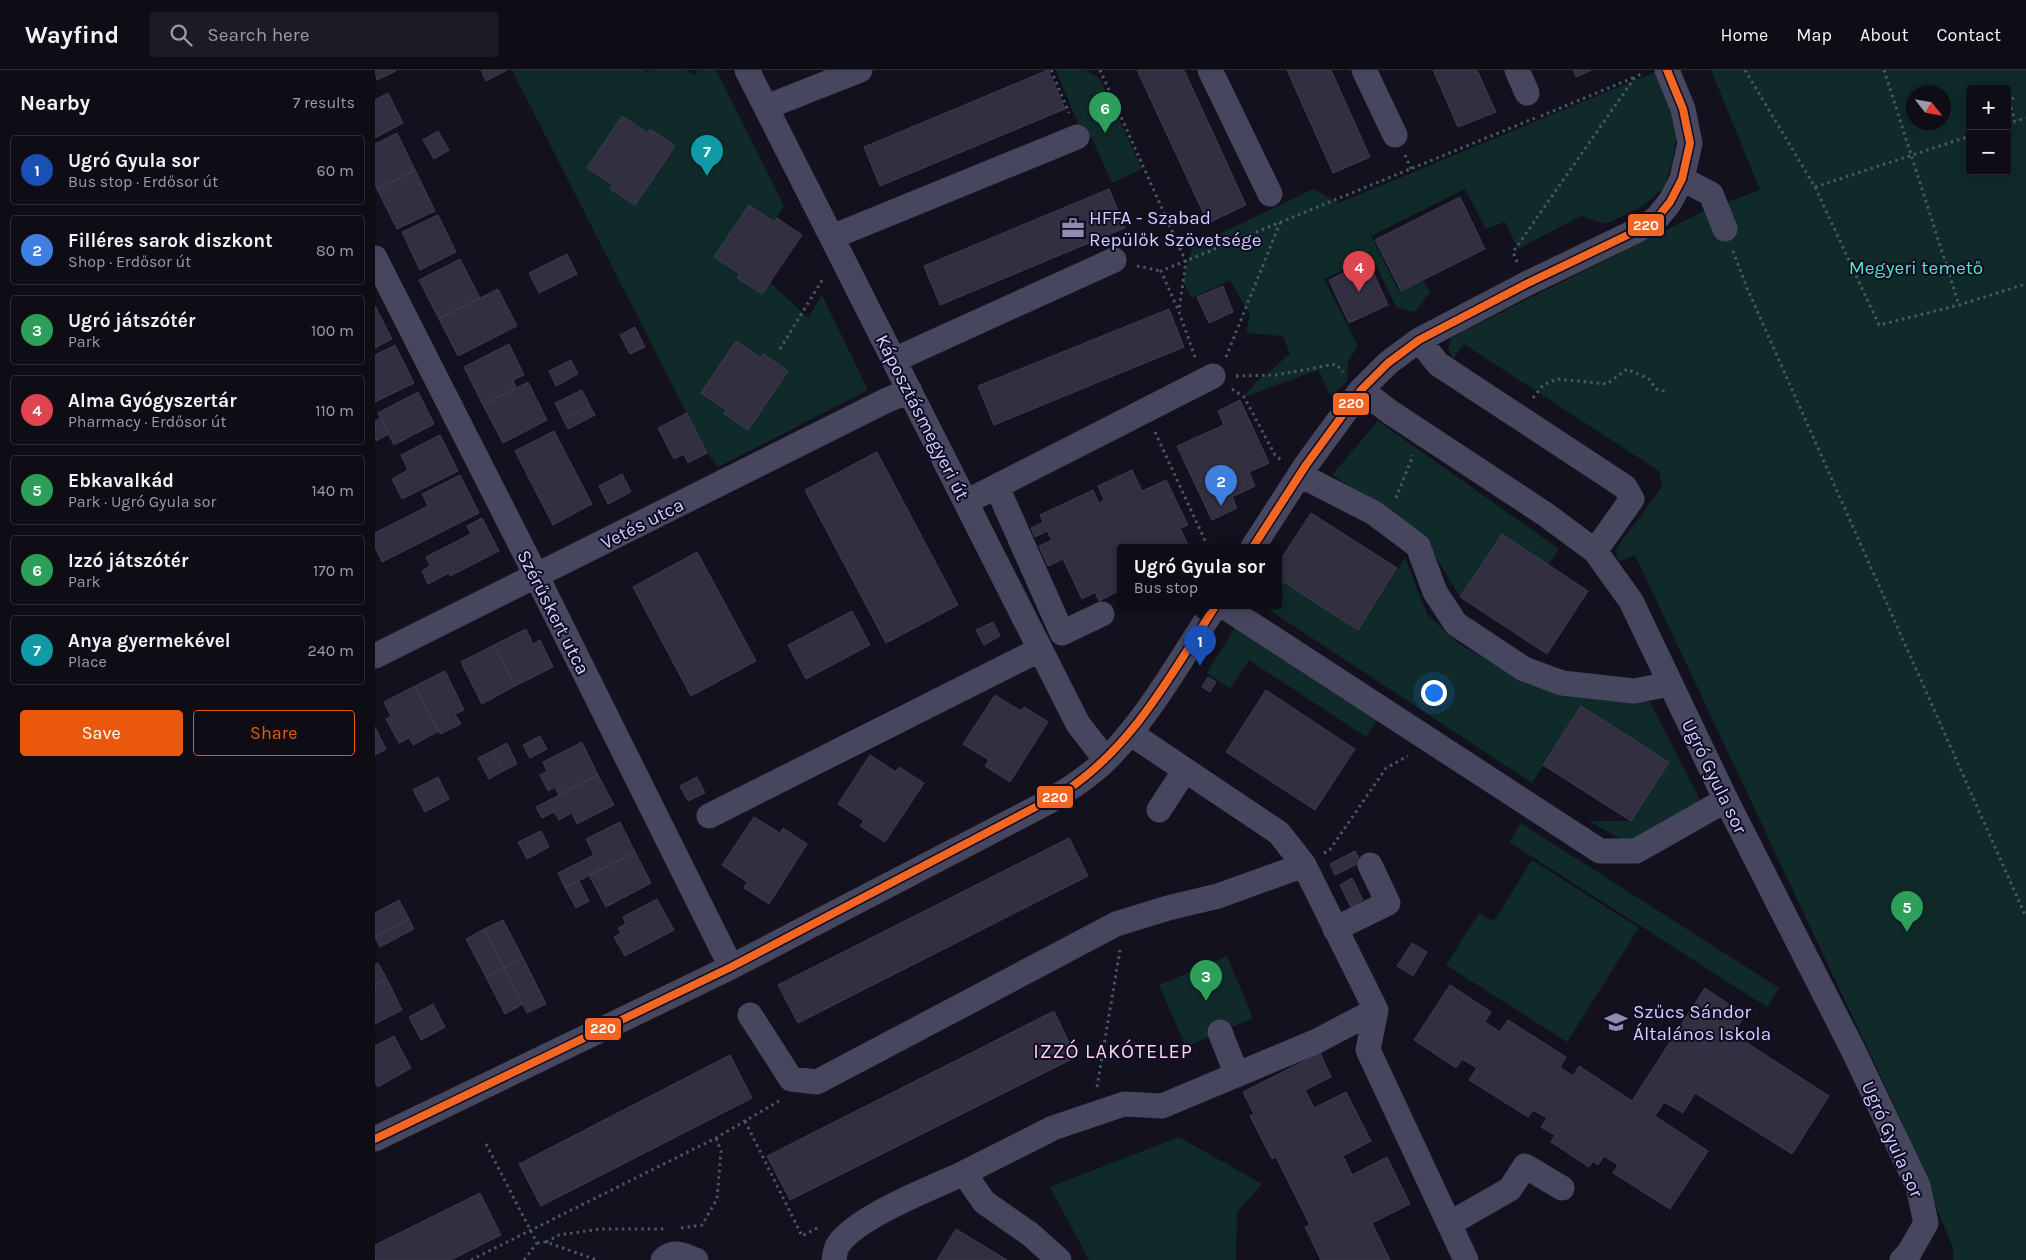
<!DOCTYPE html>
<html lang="en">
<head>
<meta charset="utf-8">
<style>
	body { margin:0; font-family:Karla,sans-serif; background:#1c1b23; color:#f1f3f6 }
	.controls { position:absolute; right:15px; top:15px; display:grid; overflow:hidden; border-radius:5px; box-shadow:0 2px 12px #0003 }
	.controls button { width:45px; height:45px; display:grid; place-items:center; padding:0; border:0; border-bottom:1px solid #2e2d35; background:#0e0d16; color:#f1f3f6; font:25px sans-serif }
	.compass { position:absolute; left:1531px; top:15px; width:45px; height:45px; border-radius:50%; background:#0e0d16; box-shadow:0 2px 12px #0003; rotate:121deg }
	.you { position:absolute; left:1058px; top:622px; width:18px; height:18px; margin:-12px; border:4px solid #fff; border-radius:50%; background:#1a73e8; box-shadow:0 0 0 8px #1a73e833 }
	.badge { display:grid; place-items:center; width:32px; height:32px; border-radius:50%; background:#ea580c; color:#fff; font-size:16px; font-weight:700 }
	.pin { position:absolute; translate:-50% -41px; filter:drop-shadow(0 1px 2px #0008) }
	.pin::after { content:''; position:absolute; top:26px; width:18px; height:15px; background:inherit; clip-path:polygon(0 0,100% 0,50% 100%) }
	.popup { position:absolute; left:742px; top:474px; width:165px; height:65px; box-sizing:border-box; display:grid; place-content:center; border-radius:5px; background:#0e0d16; filter:drop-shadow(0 1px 4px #0005); font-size:16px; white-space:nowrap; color:#9b9ca1 }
	.popup b { font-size:19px; color:#f1f3f6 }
	.popup::after { content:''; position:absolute; left:50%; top:100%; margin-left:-10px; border:10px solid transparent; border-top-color:#0e0d16 }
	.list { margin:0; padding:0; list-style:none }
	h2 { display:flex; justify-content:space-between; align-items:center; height:65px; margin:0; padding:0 20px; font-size:21px }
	h2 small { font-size:16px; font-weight:400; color:#9b9ca1 }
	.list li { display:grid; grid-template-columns:32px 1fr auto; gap:15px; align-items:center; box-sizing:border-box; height:70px; margin:0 10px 10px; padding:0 10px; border:1px solid #2e2d35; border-radius:5px }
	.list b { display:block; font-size:19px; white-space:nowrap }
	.list p { margin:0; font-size:16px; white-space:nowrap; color:#9b9ca1 }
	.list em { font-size:16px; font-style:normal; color:#9b9ca1 }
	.actions { display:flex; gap:10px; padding:15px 20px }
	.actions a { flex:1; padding:11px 0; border:1px solid #ea580c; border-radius:5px; text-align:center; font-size:18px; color:#ea580c }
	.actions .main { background:#ea580c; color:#fff }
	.icon { flex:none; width:28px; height:28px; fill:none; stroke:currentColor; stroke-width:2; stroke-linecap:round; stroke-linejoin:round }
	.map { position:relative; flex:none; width:1651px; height:1190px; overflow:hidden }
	header { display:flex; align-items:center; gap:30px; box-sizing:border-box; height:70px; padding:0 25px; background:#0e0d16; border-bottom:1px solid #2e2d35 }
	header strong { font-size:24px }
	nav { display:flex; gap:28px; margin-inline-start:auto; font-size:18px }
	.search { width:350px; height:45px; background:#1c1b23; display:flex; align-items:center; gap:12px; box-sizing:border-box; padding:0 18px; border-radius:5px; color:#9b9ca1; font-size:19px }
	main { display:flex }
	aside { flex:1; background:#0e0d16 }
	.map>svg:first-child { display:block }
	.green { fill:#102a29; fill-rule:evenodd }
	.building { fill:#312f40; stroke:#3e3b53 }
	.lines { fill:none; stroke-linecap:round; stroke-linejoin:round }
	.path { stroke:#475866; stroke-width:3; stroke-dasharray:2.5 4; stroke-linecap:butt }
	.minor { stroke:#46465f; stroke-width:25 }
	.bus-1-casing { stroke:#0f0c23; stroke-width:11 }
	.bus-1 { stroke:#f26522; stroke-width:8 }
	.labels { text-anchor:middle; stroke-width:4; stroke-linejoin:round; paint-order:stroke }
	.poi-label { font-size:19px; fill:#d2cfff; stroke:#0f0c23; text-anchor:start }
	.park-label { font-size:19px; fill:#54e6bb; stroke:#0f0c23 }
	.street-label { font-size:19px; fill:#d2cfff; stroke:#0f0c23 }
	.neighbourhood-label { font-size:20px; letter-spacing:1px; fill:#ffd1f0; stroke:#0f0c23 }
	.line-badge { stroke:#0f0c23; stroke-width:2 }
	.badge-label { font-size:14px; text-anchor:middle; font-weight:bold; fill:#fff }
</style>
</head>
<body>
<header>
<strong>Wayfind</strong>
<div class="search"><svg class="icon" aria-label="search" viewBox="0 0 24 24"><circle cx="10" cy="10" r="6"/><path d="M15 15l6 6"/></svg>Search here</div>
<nav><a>Home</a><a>Map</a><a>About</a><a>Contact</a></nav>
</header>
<main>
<aside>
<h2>Nearby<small>7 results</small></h2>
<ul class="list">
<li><span class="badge" style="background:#1a4fb4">1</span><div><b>Ugró Gyula sor</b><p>Bus stop · Erdősor út</p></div><em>60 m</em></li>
<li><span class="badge" style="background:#3f7fe0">2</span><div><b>Filléres sarok diszkont</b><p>Shop · Erdősor út</p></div><em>80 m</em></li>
<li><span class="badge" style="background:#2e9e5b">3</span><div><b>Ugró játszótér</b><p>Park</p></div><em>100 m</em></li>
<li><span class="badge" style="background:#e0444e">4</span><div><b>Alma Gyógyszertár</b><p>Pharmacy · Erdősor út</p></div><em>110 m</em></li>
<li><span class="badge" style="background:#2e9e5b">5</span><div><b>Ebkavalkád</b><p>Park · Ugró Gyula sor</p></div><em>140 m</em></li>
<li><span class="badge" style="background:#2e9e5b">6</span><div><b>Izzó játszótér</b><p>Park</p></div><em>170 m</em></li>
<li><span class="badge" style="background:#0f9aa8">7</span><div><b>Anya gyermekével</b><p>Place</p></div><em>240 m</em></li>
</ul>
<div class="actions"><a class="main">Save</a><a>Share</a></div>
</aside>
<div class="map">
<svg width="1651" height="1190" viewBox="0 0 1651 1190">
	<rect width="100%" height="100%" fill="#13111e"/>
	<!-- green -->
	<path class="green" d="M137,0h132l4,3 2,-3h36l8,5 4,-5h18l68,136 -10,16 -25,-17 -35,52 26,17 -3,4 25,16 8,-12 38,36 14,-23 46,95 -150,77 -11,-14z
		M681,0h29l15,9 42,90 -30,14 -20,-44 -13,-13z
		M1336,0h315v1190h-73v-12l-55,-135 -263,-558 -16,7 -4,-12 47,-63 -3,-16 -195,-127 -11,15 -5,-11 4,-11 252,-126 56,-21zM1595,19h37v82h-37zM1538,22h30v30h-30z
		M1280,2l14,34 8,26 -5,31 -8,24 -21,19 -37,18 -25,-8 -63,33 -13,-27 -19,7 -21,-40 -94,47 28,56 25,-11 6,11 -15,20 -19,-5 -24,-50 -48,22 34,67 -10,15 -1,20 -16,15 -13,-26 -74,27 10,-13 36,-30 -7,-18 -37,-3 4,-18 -20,-35 -38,18 -9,-16 9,-35 121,-58 26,14z
		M1003,351l181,128 -11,16 -46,-31 -42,63 -38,-63 -90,-59z
		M1030,488l22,56 31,29 53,31 43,14 96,14 50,98 -45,32 -28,10 -39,-21h43l38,-60 -88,-55 -49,77 -270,-178h17v-26l79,51z
		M862,554l142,94 -13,19 -117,-77 -19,29 -23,-16z
		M1146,753l258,165 -12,19 -258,-165z
		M1157,790l107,68 -72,114 -121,-77 33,-52 15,8z
		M852,886l26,62 -67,29 -27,-62z
		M804,1067l83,47 -25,28 -1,48h-147l-39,-73z"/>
	<!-- building -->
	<path class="building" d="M0,0h21v1l-19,9z
		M106,0h26l-21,11z
		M673,0l17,39 -185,77 -16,-39z
		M762,0h47l62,135 -38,18z
		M912,0h44l39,87 -37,16z
		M1058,0h44l19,42 -38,15z
		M1198,0h19l-16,7z
		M13,23l15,30 -28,15v-38z
		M247,46l25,17 3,-4 25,17 -40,59 -25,-16 3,-4 -26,-17z
		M63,61l11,19 -15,9 -11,-19z
		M22,63l18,37 -38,19 -2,-5v-40z
		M40,100l20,41 -38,18 -20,-40z
		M734,119l16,39 -185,77 -16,-39z
		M1085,127l25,52 -84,42 -26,-51z
		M374,135l25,17 3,-4 25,17 -40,59 -25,-16 3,-4 -26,-17z
		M63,145l18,37 -36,18 -18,-38z
		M192,184l10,20 -38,19 -10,-20z
		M85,189l20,39 -41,21 -20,-39z
		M993,191l20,44 -39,18 -20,-43z
		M848,216l10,26 -24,11 -12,-26z
		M123,219l19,37 -59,30 -19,-37z
		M0,236l17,33 -17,9z
		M794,239l15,38 -190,78 -16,-39z
		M260,257l10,20 -15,7 -10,-19z
		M361,271l25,17 2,-4 25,17 -40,59 -24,-16 2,-4 -25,-17z
		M134,274l15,31 -11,5 3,8 -33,17 -19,-38z
		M20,275l19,38 -39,19v-47z
		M196,290l7,14 -22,12 -7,-15z
		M153,312l19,38 -44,23 -20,-38z
		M207,320l8,16 -27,13 -8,-16z
		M43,322l16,32 -40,21 -16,-32z
		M865,330l29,63 -20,9 6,14 -23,11 5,11 -25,12 -35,-74 47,-21 -6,-14z
		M215,336l5,9 -27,14 -5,-10z
		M312,343l20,40 -19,10 -4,-9 -10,5 -16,-31z
		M6,348l8,16 -13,7 -1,-20z
		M179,361l38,73 -39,21 -38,-74z
		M65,365l18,36 -56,28 -10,-20 16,-9 -7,-15z
		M502,382l81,153 -72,38 -81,-153z
		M757,400l10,21 24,-11 22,45 -8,3 9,19h-68v43l-22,11 -4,-9 -13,7 -19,-40 -15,7 -9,-20 13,-6 -5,-9 -12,6 -4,-9 12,-6 -3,-7 53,-25 6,13 5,-3 -6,-14z
		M247,404l9,18 -23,12 -9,-18z
		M85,405l19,38 -97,49 -7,-15v-14l53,-27 -6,-12z
		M936,443l86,55 -39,62 -79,-51v-17z
		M107,448l17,33 -49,25 -1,-3 -21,11 -6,-13 8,-5 -4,-9 45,-23 -4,-8z
		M1127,464l86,57 -41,63 -87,-57z
		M322,482l59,109 -65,35 -58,-109z
		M477,541l18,34 -64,34 -18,-34z
		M618,552l7,14 -16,9 -8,-15z
		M151,559l7,15 7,-4 13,27 -38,19 -21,-41z
		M119,575l21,41 -33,18 -21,-42z
		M70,601l19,39 -9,4 6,10 -21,10 -25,-48z
		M833,607l8,5 -6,10 -8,-5z
		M40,616l24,45 -26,14 -4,-7 -10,5 -13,-24 5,-3 -7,-14z
		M891,620l89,59 -40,61 -89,-58z
		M620,625l26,16 3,-4 24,15 -38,60 -25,-16 4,-6 -26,-16z
		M1206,636l88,56 -38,59 -88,-56z
		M0,657l11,22 -11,6z
		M165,666l7,13 -17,9 -7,-13z
		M207,672l16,33 -39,21 -4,-9 -7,4 -8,-16 7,-4 -4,-9z
		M132,673l10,21 -14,7 -11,-20z
		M117,681l11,20 -14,8 -11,-21z
		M495,685l26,17 3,-5 25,16 -39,59 -25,-16 4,-5 -26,-17z
		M223,705l16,30 -37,19 -5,-11 -13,7 -5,-8 -12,6 -6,-11z
		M63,707l11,22 -24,13 -12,-22z
		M322,707l8,16 -17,8 -8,-15z
		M379,747l26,16 3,-5 24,16 -38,60 -25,-16 3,-6 -25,-17z
		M245,752l15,30 -70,36 -7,-15 36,-18 -8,-16z
		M166,761l8,16 -22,12 -9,-17z
		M694,768l19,38 -290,147 -20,-38z
		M980,781l6,11 -26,13 -5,-11z
		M260,782l16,31 -45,24 -17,-32z
		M977,808l11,22 -12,7 -11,-22z
		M204,811l10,20 -13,7 -11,-20z
		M282,829l17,31 -49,26 -11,-19 7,-4 -3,-5 8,-4 -3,-7z
		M24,830l10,19 -34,18v-24z
		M34,849l5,10 -34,18 -5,-10z
		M128,850l20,38 -19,9 -20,-38z
		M109,859l20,38 -18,10 -20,-38z
		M1037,873l15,9 -14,24 -16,-10z
		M148,888l23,46 -19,9 -23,-46z
		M3,893l9,16 -12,6v-20z
		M129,897l19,37 -18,10 -19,-37z
		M12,909l15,31 -27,14v-39z
		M1075,915l41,27 -6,10 15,10 8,-12 58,37 -6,10 13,9 6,-10 53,35 73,-113 40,27 -12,19 96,62 -37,58 -97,-61 -12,20 -19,-11 -9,14 53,35 -38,58 -57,-36 5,-8 -14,-9 -6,9 -5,-4 -4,6 -38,-25 4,-7 -14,-8 6,-9 -14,-8 -5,7 -59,-37 8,-12 -15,-9 -6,9 -42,-28z
		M58,934l12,23 -24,13 -12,-23z
		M679,941l22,46 -286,143 -23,-44z
		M19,966l17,32 -33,19 -3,-5v-36z
		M945,983l11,24 -26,13 9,18 32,-16 25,49 -28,15 9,19 35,-18 23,47 -38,19 18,37h-69l-16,-33 5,-2 -34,-68 -4,2 -22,-43 4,-2 -11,-22z
		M355,985l22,43 -211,108 -22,-42z
		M105,1123l21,42 -50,25h-76v-15z
		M581,1159l51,31h-70z"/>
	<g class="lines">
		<!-- path -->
		<path class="path" d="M676,0l18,43
			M725,0l86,192 -7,48
			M1370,0l70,117 64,138 80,-20 67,-21
			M1509,0l75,235
			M1639,28l-5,2 6,21
			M1166,46l94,-39
			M1632,54l19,-6
			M1030,85l6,14
			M1440,117l155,-51
			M1358,181l14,37 279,629
			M1142,192l-4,-10 122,-175 8,-4
			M762,196l24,5
			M405,279l44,-72
			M820,287l-16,-45 -18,-41 374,-153
			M851,287l54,-134
			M861,306l40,-1 60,-11 7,8
			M857,319l12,8 31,58 6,5
			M1158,328l10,-13 14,-6 50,5 20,-15 22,10 7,10 12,3
			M780,362l53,115
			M1021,428l17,-43
			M949,783l5,-2 57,-83 22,-12
			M722,1017l23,-137
			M370,1051l57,115 17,-9
			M111,1074l51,99 -13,17
			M306,1158l21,-3 15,-26 4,-48 -5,-13
			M171,1172l13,-7 41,-6h65
			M162,1173l9,-1 51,18
			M96,1190l245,-122 63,-37"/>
		<!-- minor -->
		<path class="minor" d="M372,0l331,654 28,36
			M835,0l60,124
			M989,0l31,65
			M1142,0l10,23
			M391,37l94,-37
			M1307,109l29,15 14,35
			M457,167l245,-100
			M0,188l162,319 194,390
			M1044,270l19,24 187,123 7,12 -37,52
			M519,290l220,-100
			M986,320l29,22 155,102 50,37 36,50 95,199 127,250 65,136 8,37 -17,30 -7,7
			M925,405l74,38 44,33 17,46 21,32 68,45 38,14 72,8 36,-7
			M622,417l65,146 40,-19
			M591,432l247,-126
			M878,477l53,-82 55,-75 27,-27 31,-23 107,-56 112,-54 19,-12 13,-16 12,-23 8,-36 -7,-34 -16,-39
			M847,535l378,246h36l90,-51
			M0,586l512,-256 23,-9
			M755,663l149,100 25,32 72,145 -8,40 98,210
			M784,740l26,-40
			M334,746l330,-166
			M960,859l53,-26 -18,-38
			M375,945l41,64 26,3 299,-158 52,-16 50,-12 86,-31
			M845,962l17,43
			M0,1069l356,-172 317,-165c21,-13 42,-26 59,-43 44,-45 75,-102 109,-154
			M589,1103l89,-45 71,-24 38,2 155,-65 59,-31
			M1074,1154l61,-35 15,-23 37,22
			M288,1190c11,-11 21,-4 33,0
			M459,1190c1,-5 1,-11 4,-15 18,-28 94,-57 126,-72l20,29 46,32 29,26"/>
		<defs>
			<path id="bus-1" d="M878,477l53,-82 55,-75 27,-27 31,-23 107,-56 112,-54 19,-12 13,-16 12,-23 8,-36 -7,-34 -16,-39
				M0,1069l356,-172 333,-175c69,-45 108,-119 152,-187"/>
		</defs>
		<!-- bus-1 casing -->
		<use href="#bus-1" class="bus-1-casing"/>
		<!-- bus-1 -->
		<use href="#bus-1" class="bus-1"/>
	</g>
	<!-- icons -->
	<defs>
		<symbol id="office-bare" viewBox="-9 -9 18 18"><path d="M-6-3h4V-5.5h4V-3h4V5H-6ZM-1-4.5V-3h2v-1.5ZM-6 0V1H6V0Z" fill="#8f8cb0" stroke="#0f0c23" stroke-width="2.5" paint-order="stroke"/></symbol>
		<symbol id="school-bare" viewBox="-9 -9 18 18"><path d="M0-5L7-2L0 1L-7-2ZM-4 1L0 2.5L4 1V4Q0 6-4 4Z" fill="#8f8cb0" stroke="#0f0c23" stroke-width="2.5" paint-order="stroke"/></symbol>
	</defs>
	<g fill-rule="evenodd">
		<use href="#office-bare" x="682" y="142" width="32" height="32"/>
		<use href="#school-bare" x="1225" y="936" width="32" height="32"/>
	</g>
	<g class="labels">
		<!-- poi labels -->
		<g class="poi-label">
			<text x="714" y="154">HFFA - Szabad<tspan x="714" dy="22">Repülők Szövetsége</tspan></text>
			<text x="1258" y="948">Szűcs Sándor<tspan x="1258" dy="22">Általános Iskola</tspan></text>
		</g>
		<!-- park labels -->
		<g class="park-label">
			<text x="1541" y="204">Megyeri temető</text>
		</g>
		<!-- street labels -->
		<g class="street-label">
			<text transform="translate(548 347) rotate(63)" y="7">Káposztásmegyeri út</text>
			<text transform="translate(267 453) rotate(-27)" y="7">Vetés utca</text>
			<text transform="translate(179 542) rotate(63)" y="7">Szérűskert utca</text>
			<text transform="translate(1340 706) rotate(64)" y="7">Ugró Gyula sor</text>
			<text transform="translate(1518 1069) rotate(66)" y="7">Ugró Gyula sor</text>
		</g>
		<!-- neighbourhood labels -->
		<g class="neighbourhood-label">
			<text x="738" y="988">IZZÓ LAKÓTELEP</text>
		</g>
	</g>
	<g class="line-badge">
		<rect x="1252" y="143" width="38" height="24" rx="5" fill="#f26522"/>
		<rect x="957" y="322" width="38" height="24" rx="5" fill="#f26522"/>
		<rect x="661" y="715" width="38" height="24" rx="5" fill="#f26522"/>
		<rect x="209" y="947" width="38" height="24" rx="5" fill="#f26522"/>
	</g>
	<g class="badge-label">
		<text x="1271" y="160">220</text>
		<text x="976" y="338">220</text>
		<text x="680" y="732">220</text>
		<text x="228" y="963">220</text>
	</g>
</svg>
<div class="controls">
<button>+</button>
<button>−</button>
</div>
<svg class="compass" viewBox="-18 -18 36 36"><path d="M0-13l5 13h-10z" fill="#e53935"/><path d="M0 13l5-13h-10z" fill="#9b9ca1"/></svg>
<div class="you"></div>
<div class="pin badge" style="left:825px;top:596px;background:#1a4fb4">1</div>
<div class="popup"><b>Ugró Gyula sor</b>Bus stop</div>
<div class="pin badge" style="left:846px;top:436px;background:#3f7fe0">2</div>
<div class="pin badge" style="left:831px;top:931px;background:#2e9e5b">3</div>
<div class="pin badge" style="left:984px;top:222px;background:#e0444e">4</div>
<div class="pin badge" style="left:1532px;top:862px;background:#2e9e5b">5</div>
<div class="pin badge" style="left:730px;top:63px;background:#2e9e5b">6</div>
<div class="pin badge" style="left:332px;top:106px;background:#0f9aa8">7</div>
</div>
</main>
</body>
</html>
